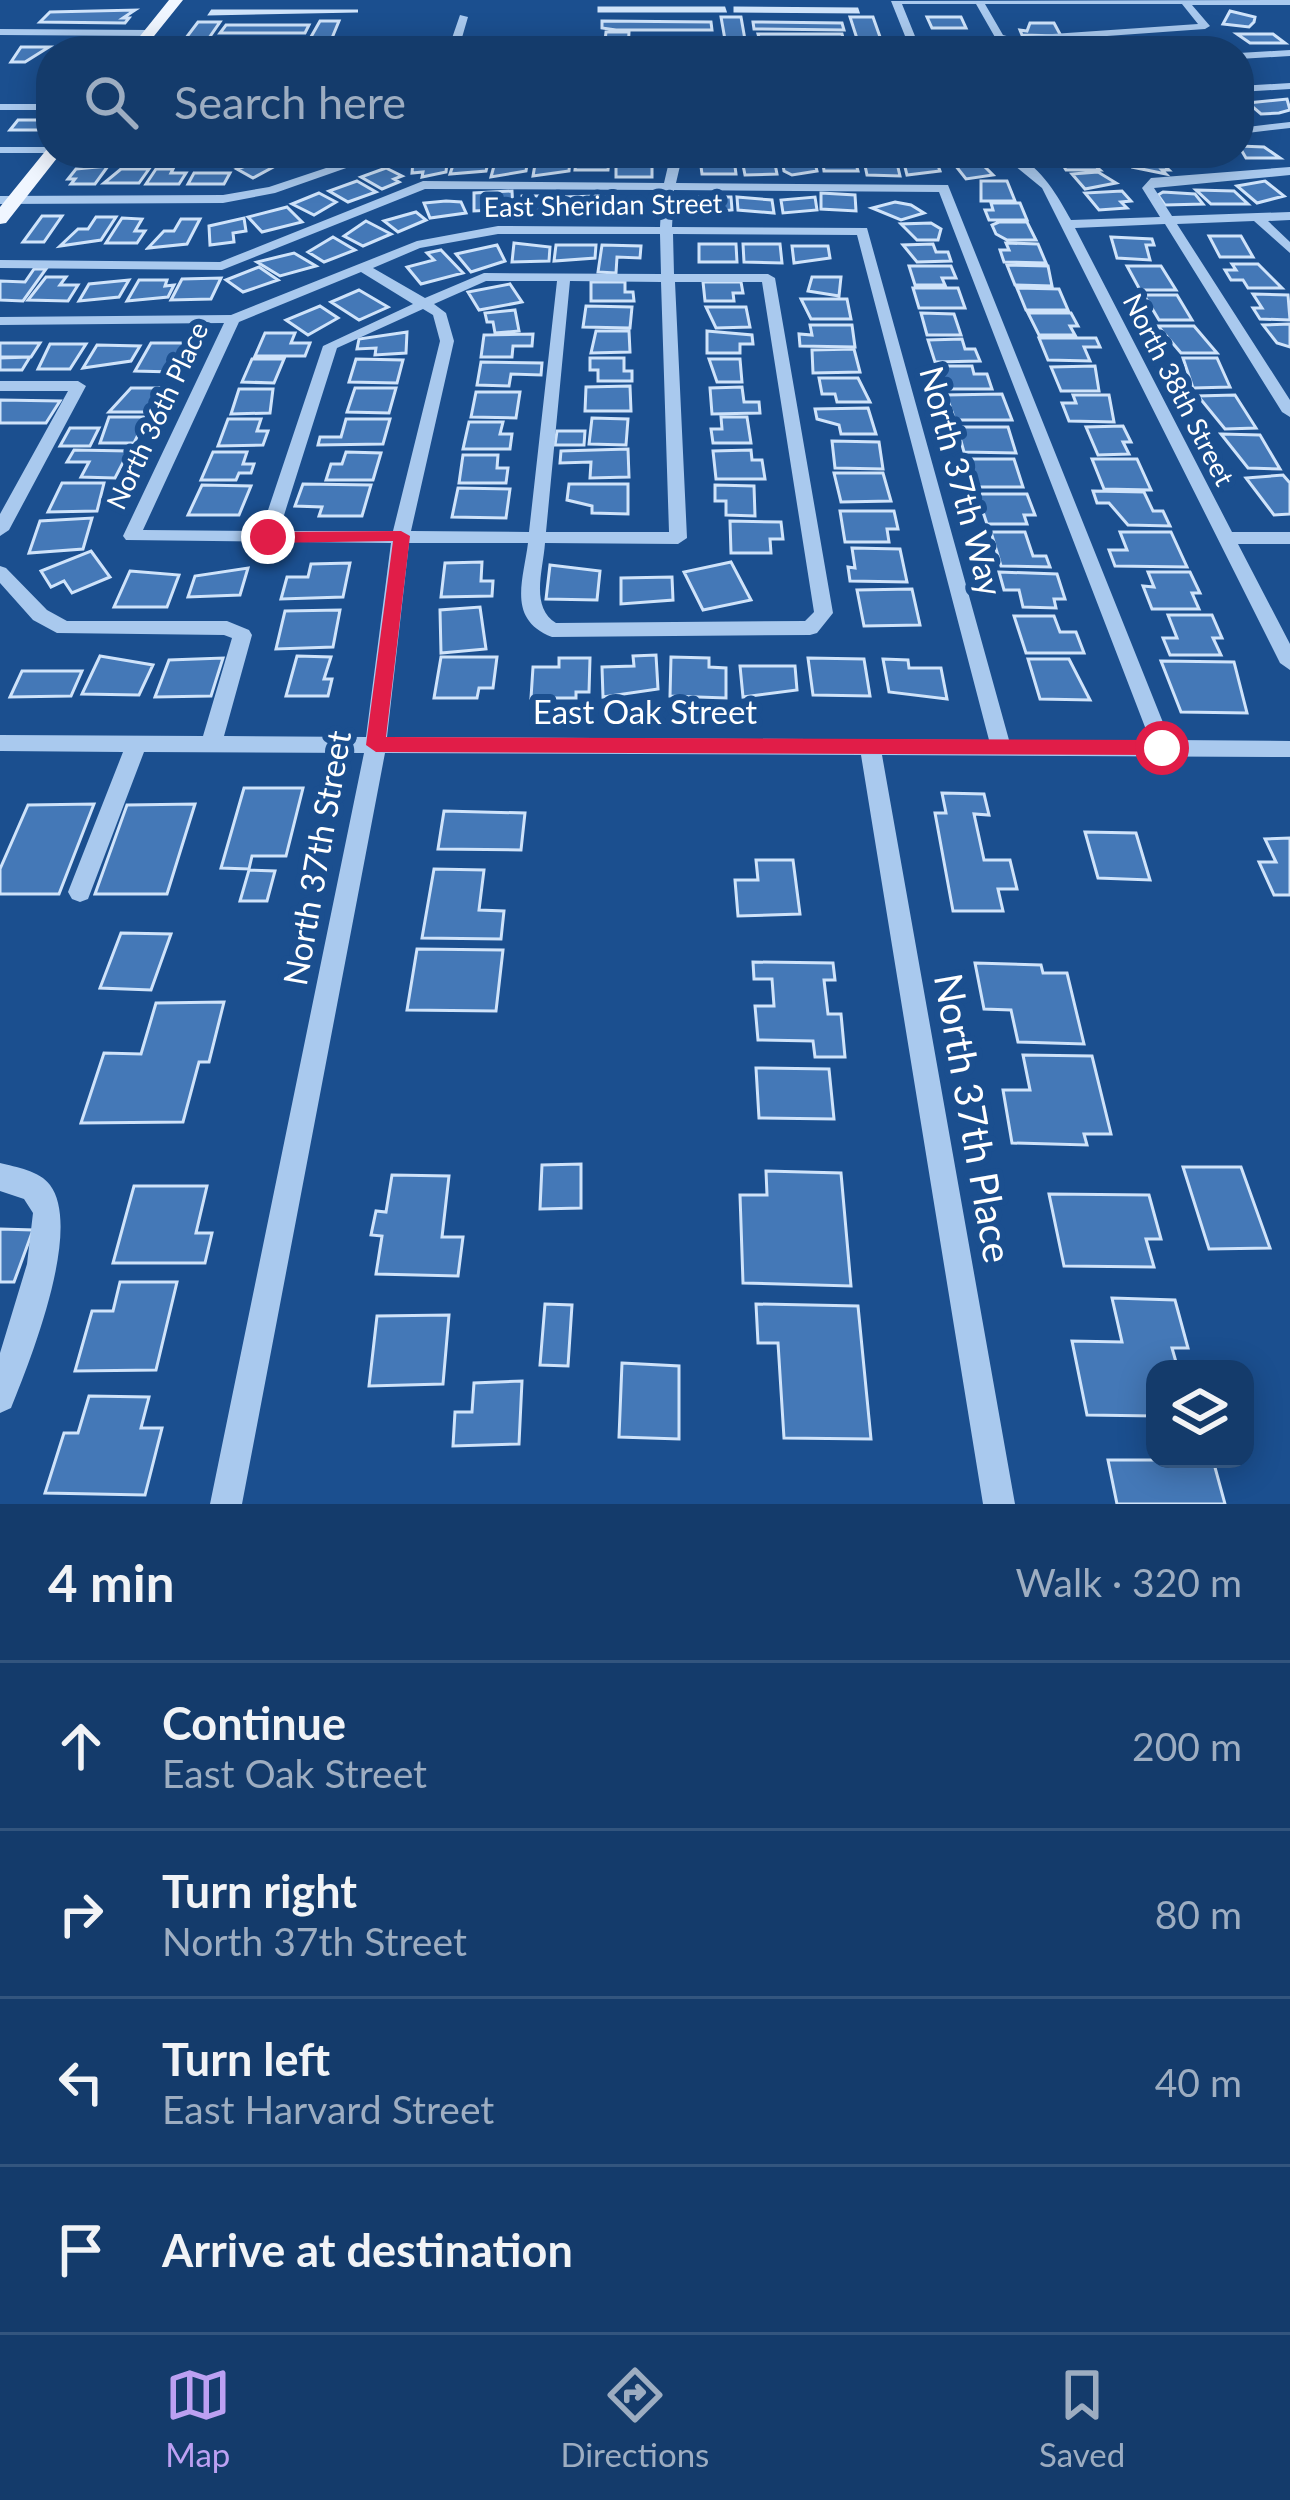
<!DOCTYPE html>
<html lang="en">
<head>
<meta charset="utf-8">
<style>
	body { margin:0; font-family:Lato,sans-serif; background:#1d4271; color:#f1f3f6 }
	.controls { position:absolute; right:36px; bottom:36px; display:grid; overflow:hidden; border-radius:24px; box-shadow:0 6px 30px #0003 }
	.controls button { width:108px; height:108px; display:grid; place-items:center; padding:0; border:0; border-bottom:3px solid #33557e; background:#143b6b; color:#f1f3f6; font:60px sans-serif }
	.stop { position:absolute; width:36px; height:36px; margin:-27px; border:9px solid #e11d48; border-radius:50%; background:#fff }
	.stop.end { background:#e11d48; border-color:#fff; box-shadow:0 3px 12px #0008 }
	.list { margin:0; padding:0; list-style:none }
	h2 { display:flex; justify-content:space-between; align-items:center; height:156px; margin:0; padding:0 48px; font-size:51px }
	h2 small { font-size:39px; font-weight:400; color:#9dadc1 }
	.list li { display:grid; grid-template-columns:78px 1fr auto; gap:36px; align-items:center; box-sizing:border-box; height:168px; padding:0 48px; border-top:3px solid #33557e }
	.list b { display:block; font-size:45px; white-space:nowrap }
	.list p { margin:0; font-size:39px; white-space:nowrap; color:#9dadc1 }
	.list em { font-size:39px; font-style:normal; color:#9dadc1 }
	.icon { flex:none; width:66px; height:66px; fill:none; stroke:currentColor; stroke-width:2; stroke-linecap:round; stroke-linejoin:round }
	.map { position:relative; flex:none; width:1290px; height:1504px; overflow:hidden }
	.search { position:absolute; background:#143b6b; box-shadow:0 6px 30px #0003; left:36px; right:36px; top:36px; height:132px; display:flex; align-items:center; gap:30px; box-sizing:border-box; padding:0 42px; border-radius:48px; color:#9dadc1; font-size:45px }
	.sheet { height:828px; background:#143b6b }
	nav { display:flex; justify-content:space-around; align-items:center; box-sizing:border-box; height:168px; border-top:3px solid #33557e; background:#143b6b; font-size:33px; color:#9dadc1 }
	nav a { display:grid; justify-items:center; gap:6px }
	nav .on { color:#bca0f2 }
	.map>svg:first-child { display:block }
	.building { fill:#4478b7; stroke:#cfe3fa; stroke-width:3 }
	.lines { fill:none; stroke-linecap:round; stroke-linejoin:round }
	.minor { fill:#a9c9ee; fill-rule:evenodd }
	.major { fill:#f0f6ff; fill-rule:evenodd }
	.route { fill:#e11d48 }
	.labels { text-anchor:middle; stroke-width:12; stroke-linejoin:round; paint-order:stroke }
	.far-street-label { font-size:27px; fill:#fff; stroke:#1b4f8f }
	.street-label { font-size:33px; fill:#fff; stroke:#1b4f8f }
	.near-street-label { font-size:39px; fill:#fff; stroke:#1b4f8f }
</style>
</head>
<body>
<div class="map">
<svg width="1290" height="1504" viewBox="0 0 1290 1504">
	<rect width="100%" height="100%" fill="#1b4f8f"/>
	<!-- building -->
	<path class="building" d="M599,8h125l1,3h-126z
		M735,8l122,1 1,3 -123,-1z
		M135,10l-12,8h6l-4,5 -85,-1 10,-10z
		M212,11h146l-148,3z
		M1230,11l25,6 -1,5 -5,5 -26,-3z
		M721,17h20l6,34h-20z
		M850,17h23l12,34h-24z
		M927,17h34l5,11h-34z
		M320,21h19l-12,29 -24,1z
		M602,21l109,1 1,8h-96l-14,-2z
		M198,22h22l-18,26 -26,3z
		M753,22l89,1 2,7 -90,-1z
		M1030,23h24l7,13 -39,-1 -2,-5 7,1z
		M226,25h83l-4,8h-85z
		M606,32h23l-1,19 -24,-1z
		M758,34h84l2,7h-84z
		M1237,34h36l12,9h-35z
		M67,42h38l-8,9h-38z
		M338,46h86l-2,5h-87z
		M498,46h99l-1,5h-99z
		M21,47h28l-24,15h-14z
		M1287,99l3,11 -11,3 -18,1 -13,-11z
		M18,120h33v3l-6,7h-35z
		M1239,146l25,1 16,11h-34z
		M1190,153l12,13 -33,-1 -12,-11z
		M1152,154l17,16h-7l4,4 -34,-7 -12,-11z
		M1057,155h26l17,15h-34z
		M266,159l11,6 -24,13 -16,-9z
		M463,159h26l-3,12 -36,3 4,-12z
		M502,159h26l-2,12 -35,6 4,-15z
		M536,159h34l-1,12 -36,5z
		M584,159h25l-1,11h-33l1,-8z
		M616,159l36,4v14h-36z
		M700,159h34l2,15h-34z
		M774,159l3,15 -32,1 -3,-15z
		M782,159h32l3,12 -25,4 -8,-4z
		M831,159l24,1 3,11h-34l-1,-8z
		M896,159l4,17 -33,-1 -3,-14z
		M903,159l33,1 4,11 -33,4z
		M413,161l34,2 -1,9 -24,5 1,-5 -11,1z
		M979,161l14,14 -27,4 -11,-14z
		M108,166l-13,18h-24l4,-5h-7l8,-10z
		M386,168l16,8 -8,3 5,3 -17,7 -21,-12z
		M121,169h28l-10,14h-35z
		M156,169h17l-2,4h15l-7,11h-33z
		M1098,172l18,11 -31,6 -13,-15z
		M194,173h36l-6,11h-36z
		M357,181l19,11 -28,10 -19,-11z
		M981,181h26l8,20h-34z
		M1265,181l19,15 -27,7 -20,-17z
		M1196,190l38,1 14,13h-37z
		M512,191l1,18 -39,2v-18z
		M1122,191l9,10 -10,1 6,6 -28,2 -14,-17z
		M1163,192l32,2 8,10 -38,1 -7,-10z
		M319,193l17,9 -22,13 -22,-11z
		M821,193l34,2 1,16 -35,-2z
		M522,196h34l-2,17 -35,-1z
		M598,196v12l-35,5 1,-16z
		M604,197l35,1 -1,15h-35z
		M696,197h35l1,13 -35,3z
		M737,197l35,3 2,13 -36,-3z
		M815,197l2,13 -34,3 -2,-13z
		M446,201l15,1 5,11 -36,5 -6,-15z
		M895,202l16,3 13,8 -23,7 -29,-12z
		M991,203h29l7,17h-38l-4,-10h8z
		M287,207l15,15 -40,10 -14,-15z
		M416,212l10,8 -28,12 -14,-11z
		M42,216h20l-18,26h-21z
		M96,217h20l-15,23 -41,6 18,-17h10z
		M122,218l20,1 -7,12h10l-8,12h-31z
		M244,218l2,13 -13,2 1,9 -24,3 -1,-19z
		M181,219h19l-13,25 -39,4 16,-17h10z
		M366,221l25,13 -28,12 -19,-10z
		M999,222h28l9,18h-29l-11,-6 -4,-9z
		M931,223l10,6 -3,11h-21l-16,-16z
		M1209,236h32l12,21h-33z
		M333,237l22,13 -31,12 -16,-10z
		M1111,237l41,2 2,6h-8l4,15 -33,-2z
		M514,243l36,4 -1,14 -37,1z
		M1006,243l32,1 8,19 -42,-1 -4,-12h9z
		M699,244h37l1,18h-38z
		M743,244h37l2,19 -38,-1z
		M933,244l3,8h12l3,9 -34,1 -14,-17z
		M497,245l8,16 -34,11 -15,-18z
		M556,245h40l-1,13 -41,3z
		M602,245l39,1 -1,12 -23,-1 -1,16 -18,-1z
		M792,246h36l2,12 -36,5z
		M441,250l22,23 -42,11 -14,-17 27,-7 -7,-7z
		M294,253l22,13 -36,10 -23,-14z
		M1232,264h26l24,24h-34l-5,-8h-12l-6,-10h11z
		M1007,265l41,1 4,20 -37,-1z
		M909,266h42l5,12h-14l3,7h-30z
		M1127,266h34l15,24h-36z
		M259,267l19,13 -35,12 -17,-12z
		M34,269h12l-23,32 -23,-1v-19l25,1z
		M46,277h20l-6,8h18l-10,16 -40,-1z
		M812,277h29l-2,19 -31,-5z
		M221,278l-10,21 -40,1 11,-21z
		M129,280l-10,17 -40,4 10,-17z
		M139,280h28l-2,6 9,-1 -6,12 -41,4z
		M591,282h34v10h8l1,9h-43z
		M703,282h38l2,11h-10l1,8h-29z
		M510,284l12,18 -43,8 -11,-18z
		M913,288h45l7,20h-46z
		M1017,288l42,1 9,21h-42z
		M359,290l29,17 -29,13 -28,-18z
		M1253,294l35,1 2,25 -30,-1 -7,-11h9z
		M1144,295h33l15,25h-33z
		M801,299h46l4,20h-40z
		M320,306l18,12 -30,17 -22,-15z
		M586,306l46,1 -2,21 -47,-1z
		M706,307h40l4,20 -34,1z
		M515,310l4,21 -24,2 -2,-11h-6l-2,-9z
		M921,313l33,1 7,21h-34z
		M1028,313h43l7,13h-8l5,9h-36z
		M1290,324v23l-13,-4 -14,-18z
		M810,325h42l3,22 -55,-1 -1,-12 13,1z
		M1158,326h36l23,27h-36z
		M596,331h33l1,21 -39,1z
		M707,331l45,4 1,9h-13v9h-33z
		M407,332l-1,21 -31,2 1,-7 -19,1 2,-10z
		M265,333h30l-4,10h19l-5,13h-50z
		M533,334l-1,12h-19l-1,11h-31l3,-22z
		M1039,338h57l4,9h-16l6,14 -42,-1z
		M962,339l3,10h10l5,12 -45,1 -7,-22z
		M0,343h40l-9,14h-31z
		M151,343h37l-15,29 -38,-1z
		M50,344h36l-16,25h-32z
		M97,345l43,1 -9,15 -48,7z
		M854,349l6,23 -47,1 -1,-23z
		M30,357l-8,13h-22v-12z
		M590,358h34v13h8v10h-34v-11h-8z
		M1183,358h34l13,29 -37,1z
		M252,359h32l-10,24 -32,-1z
		M356,359l47,1 -6,23 -48,-1z
		M709,359h31l2,23h-25z
		M481,362l61,1 -1,12 -30,-1 -2,12 -32,-1z
		M938,366h34l2,8h13l5,15h-48z
		M1095,366l4,25h-38l-10,-24z
		M819,378h39l12,24h-33l-2,-8h-13z
		M630,386l1,25h-46l1,-24z
		M742,387l2,15h15l1,11 -48,1 -2,-26z
		M131,388h31l-11,24h-42z
		M355,388h41l-7,25 -42,-1z
		M239,389h34l-3,24 -39,1z
		M476,392h44l-4,26 -45,-1z
		M1002,394l10,26h-57l-9,-25z
		M1073,395h36l5,27 -45,-1 -7,-18h14z
		M1235,395l21,33 -31,1 -27,-33z
		M0,400l60,1 -14,22h-46z
		M868,408l8,26h-35l-2,-9 -22,-6 -2,-10z
		M109,417h38l-13,26h-34z
		M721,417h26l4,26h-38l-2,-14h11z
		M592,418l36,1 -2,26 -37,-1z
		M228,419h33l-4,12h11l-5,14 -45,1z
		M346,419h44l-7,25 -65,1 2,-8h21z
		M469,422h34l-3,12h12l-2,15h-47z
		M1123,426l8,16h-8l6,12 -31,1 -12,-28z
		M957,427h51l8,26 -52,-1z
		M70,428h29l-9,18h-30z
		M557,431h28l-1,14h-29z
		M1221,434l39,1 20,34 -32,-1z
		M832,441l47,1 4,27 -48,-1z
		M628,449l1,28 -39,1 1,-16 -31,1 1,-12z
		M74,450l55,1 -14,27 -34,-1 8,-15h-22z
		M751,450l1,10h10l3,19h-49l-3,-28z
		M213,452h34l-4,12h11l-3,9h-12l-3,7h-35z
		M346,452l35,1 -8,27h-47l5,-16h11z
		M463,455h35l-1,13h11l-2,15h-47z
		M966,459h48l9,28h-54z
		M1092,459h45l14,31 -47,-1z
		M834,473h49l8,28 -50,1z
		M1283,475l7,8v31l-16,1 -28,-37z
		M62,483h42l-7,28 -49,1z
		M303,484l68,1 -9,31h-43l3,-9 -27,-1z
		M569,484h59v30l-36,-1v-7l-25,-6z
		M202,485l49,1 -12,29h-51z
		M715,485l39,1 1,30 -29,-1v-14h-11z
		M458,488l52,1 -4,29 -54,-1z
		M1093,491l51,1 9,19h10l7,15 -42,-1 -19,-22h-12z
		M977,494h50l8,21h-11l3,9h-40z
		M840,511h54l4,18h-11l2,13h-44z
		M92,518l-9,31 -54,4 11,-32z
		M730,521l51,1 2,17h-13l1,14h-40z
		M991,532h34l8,24h13l4,11 -49,-1z
		M1120,532h51l16,35 -72,-1 -6,-16h18z
		M852,548l48,1 7,33 -57,-1 -2,-14 7,1z
		M91,551l19,26 -38,16 -8,-12 -13,6 -10,-16z
		M482,562l-1,19h12l-1,15 -51,1 4,-34z
		M731,562l20,38 -48,10 -19,-38z
		M350,563l-7,34 -62,2 6,-22h21l3,-13z
		M550,565l50,6 -3,29 -51,-1z
		M248,568l-8,27 -52,2 7,-21z
		M130,571l49,4 -12,32h-53z
		M999,572l58,2 8,25h-11l2,9 -33,-1 -4,-17h-15z
		M1148,572h42l10,21h-8l7,16h-47l-9,-23 11,1z
		M672,577l1,23 -52,4v-26z
		M912,589l8,36 -56,1 -7,-36z
		M480,607l6,42 -45,4 -1,-43z
		M340,610l-7,37 -57,2 9,-38z
		M1168,615h44l10,23h-9l8,17h-51l-7,-17h14z
		M1014,616h40l6,16h16l8,21h-58z
		M656,655l2,34 -55,8 -1,-30 32,-1 -1,-10z
		M100,656l53,9 -14,30 -57,-1z
		M297,656l34,1 -7,22h8l-4,17h-42z
		M441,657h56l-4,31h-14l-2,10h-43z
		M671,657l38,1v9l17,1v30l-56,-2z
		M223,658l-12,38 -56,1 14,-37z
		M559,658h31l-1,34h-13v6h-45l2,-31h26z
		M808,658l56,1 6,37 -57,-1z
		M883,659l25,1 1,8h32l6,31 -58,-7z
		M1028,659h41l21,41 -50,-1z
		M1161,661l73,1 13,51 -66,-1z
		M740,666h55l2,24 -54,7z
		M22,671h60l-11,25 -61,1z
		M244,788h59l-17,68h-34l-3,13 -28,-1z
		M942,793l42,1 5,21 -15,-1 10,46h26l7,29h-19l5,22h-50l-18,-98h11z
		M94,804l-35,90h-59v-25l28,-64z
		M195,804l-28,90h-72l32,-89z
		M444,811l81,2 -4,37 -83,-1z
		M1085,832l51,1 14,47 -52,-2z
		M1290,838v57h-16l-15,-33h17l-11,-23z
		M756,860h37l7,54 -62,2 -3,-36h23z
		M434,869l50,1 -5,40 25,1 -3,28 -79,-1z
		M249,870l26,1 -8,30h-27z
		M121,933l50,1 -20,56 -51,-2z
		M417,949l86,1 -7,61 -89,-1z
		M753,962l80,1 2,17h-11l4,34h13l4,43h-30l-2,-16 -55,-1 -3,-34h19l-2,-27h-18z
		M975,963l66,2 2,8h24l17,71 -66,-2 -7,-32 -27,-1z
		M224,1002l-15,60h-10l-16,60 -102,1 23,-70 37,1 15,-51z
		M1023,1055l69,1 19,78h-27l3,11 -75,-2 -9,-53h27z
		M756,1068l73,1 5,50 -75,-1z
		M581,1164v44l-41,1 2,-44z
		M1183,1167h58l29,81 -61,1z
		M766,1171l75,2 10,113 -108,-3 -3,-88h27z
		M392,1175l57,1 -7,61h21l-5,39 -82,-2 6,-38 -11,-1 5,-24 10,1z
		M134,1186h73l-11,47h16l-7,30h-92z
		M1049,1194l100,1 12,44h-15l8,28 -90,-1z
		M0,1229l33,1 -19,52h-14z
		M120,1282h57l-21,88 -81,1 17,-60h21z
		M1112,1298l63,2 13,48h-16l6,21h-23v47l-68,-1 -15,-74 50,1z
		M545,1304l27,1 -4,61 -28,-1z
		M756,1304l102,2 13,133 -87,-1 -6,-95h-20z
		M449,1315l-6,69 -74,2 8,-70z
		M622,1363l57,3v73l-60,-2z
		M522,1381l-3,63 -66,2 2,-34h17l2,-29z
		M89,1396l60,1 -8,31h21l-17,67 -100,-2 19,-60h14z
		M1108,1460h105l12,44h-108z"/>
	<g class="lines">
		<!-- minor -->
		<path class="minor" d="M1290,0v5h-98l18,21 -5,3 -195,14 -14,-4 -20,-35h-74l19,47h-10l-20,-50zM985,4h197l16,20 -188,13 -7,-2z
			M460,15l8,2 -7,24 -5,3 -5,-3z
			M0,29l150,1 5,3 -5,3 -150,-1z
			M1290,50v6l-51,3v-6z
			M1290,83v6l-51,3v-6z
			M0,104h51v6h-51z
			M1290,122v6l-51,6v-6z
			M0,147h51l2,6h-53z
			M371,153h18l-114,40 -52,10 -223,1v-8l223,-1 46,-8z
			M671,153h12l-7,30 272,2 222,555 120,1v16l-408,-2 133,749h-32l-122,-749 -476,-2 -143,751h-32l154,-751 -220,-1 -56,147 -8,3 -8,-3 -4,-7 55,-140 -123,-1v-16l203,1 29,-98 -8,-3 -167,-2 -24,-13 -33,-37v-17l6,2 41,42 20,11h160l22,9 3,5 -28,101 142,1 25,-194 -265,-3 -3,-4 101,-213 -224,2v-8l231,-2 186,-74 81,-15 162,1 2,-37 -237,-1 -203,81 -222,-2v-8l220,2 203,-81 241,2zM674,190l265,2 211,548h-141l-142,-512 -195,-1zM498,234h162l1,40 -177,-1 -59,25 -52,-30 47,-20zM673,234l184,1 132,505 -602,-3 22,-194h119c-5,39 -21,76 24,94l258,-2 7,-2 16,-20 -58,-335 -7,-4h-94zM361,272l52,32 -90,42 -62,185 -118,-1 96,-208zM486,281h71l-28,251 -118,-1 43,-190 -8,-28 -12,-9zM570,281l91,1 8,250h-123zM675,282h87l52,330 -9,9 -249,2c-26,-16 -13,-52 -11,-80l133,1 9,-6zM423,309l10,6 7,26 -47,190h-114l58,-183z
			M999,153c35,0 57,40 72,67l89,-3 -18,-29 9,-10 139,-11v8l-136,13 18,28 118,-4v8l-22,1 22,21v11l-36,-32 -77,3 113,176v17l-8,-5 -117,-188 -90,4 157,304h58v12h-52l52,100v26l-10,-7 -238,-475z
			M0,381h78l8,5 -77,144 -9,6v-22l68,-123h-68z
			M0,1163c16,4 40,8 50,22 33,44 -20,176 -39,223l-11,5v-60l27,-89 6,-51 -9,-14 -24,-8z"/>
		<!-- major -->
		<path class="major" d="M169,0h14l-41,51h-14z
			M47,149l14,4 -55,70 -6,1v-17z"/>
	</g>
	<!-- route -->
	<path class="route" d="M401,531l9,5 -24,201 776,3 10,8 -10,7 -786,-3 -10,-7 27,-204 -125,2 -8,-6 8,-5z"/>
	<g class="labels">
		<!-- far-street labels -->
		<g class="far-street-label">
			<text transform="translate(603 206) rotate(-1)" y="9">East Sheridan Street</text>
			<text transform="translate(1178 390) rotate(63)" y="9">North 38th Street</text>
			<text transform="translate(158 416) rotate(-65)" y="9">North 36th Place</text>
		</g>
		<!-- street labels -->
		<g class="street-label">
			<text transform="translate(961 481) rotate(75)" y="12">North 37th Way</text>
			<text x="645" y="724">East Oak Street</text>
			<text transform="translate(317 858) rotate(-80)" y="12">North 37th Street</text>
		</g>
		<!-- near-street labels -->
		<g class="near-street-label">
			<text transform="translate(973 1118) rotate(80)" y="14">North 37th Place</text>
		</g>
	</g>
</svg>
<div class="controls">
<button><svg class="icon" aria-label="layers" viewBox="0 0 24 24"><path d="M12 4l9 5-9 5-9-5zM3 14l9 5 9-5"/></svg></button>
</div>
<div class="stop" style="left:1162px;top:748px"></div>
<div class="stop end" style="left:268px;top:537px"></div>
<div class="search"><svg class="icon" aria-label="search" viewBox="0 0 24 24"><circle cx="10" cy="10" r="6"/><path d="M15 15l6 6"/></svg>Search here</div>
</div>
<section class="sheet">
<h2>4 min<small>Walk · 320 m</small></h2>
<ul class="list">
<li><svg class="icon" aria-label="ahead" viewBox="0 0 24 24"><path d="M12 20V5M6 11l6-6 6 6"/></svg><div><b>Continue</b><p>East Oak Street</p></div><em>200 m</em></li>
<li><svg class="icon" aria-label="right" viewBox="0 0 24 24"><path d="M7 20v-9h11M14 6l5 5-5 5"/></svg><div><b>Turn right</b><p>North 37th Street</p></div><em>80 m</em></li>
<li><svg class="icon" aria-label="left" viewBox="0 0 24 24"><path d="M17 20v-9H6M10 6l-5 5 5 5"/></svg><div><b>Turn left</b><p>East Harvard Street</p></div><em>40 m</em></li>
<li><svg class="icon" aria-label="arrive" viewBox="0 0 24 24"><path d="M6 21V4h12l-3 4 3 4H6"/></svg><div><b>Arrive at destination</b></div></li>
</ul>
</section>
<nav>
<a class="on"><svg class="icon" aria-label="map" viewBox="0 0 24 24"><path d="M3 6l6-2 6 2 6-2v14l-6 2-6-2-6 2zM9 4v14M15 6v14"/></svg>Map</a>
<a><svg class="icon" aria-label="directions" viewBox="0 0 24 24"><path d="M12 3l9 9-9 9-9-9zM9 14v-3h6M13 9l2 2-2 2"/></svg>Directions</a>
<a><svg class="icon" aria-label="saved" viewBox="0 0 24 24"><path d="M7 4h10v16l-5-4-5 4z"/></svg>Saved</a>
</nav>
</body>
</html>
